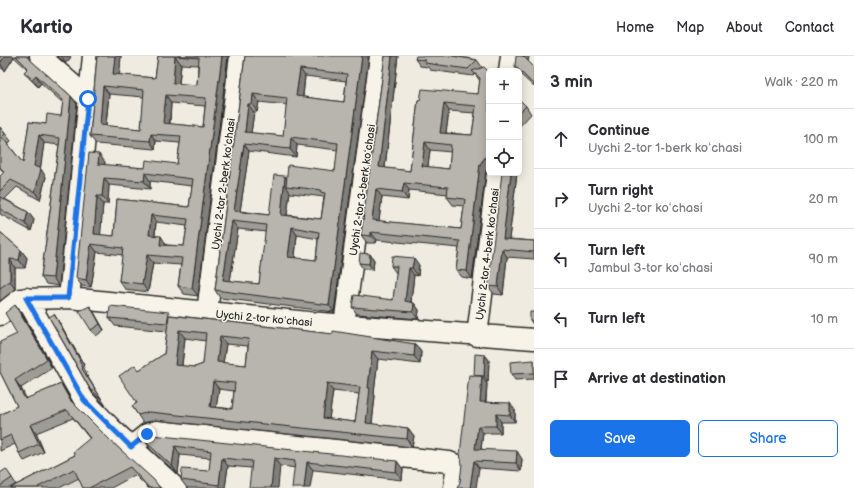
<!DOCTYPE html>
<html lang="en">
<head>
<meta charset="utf-8">
<style>
	body { margin:0; font-family:"Balsamiq Sans",sans-serif; background:#f7f7f7; color:#2b2b33 }
	.controls { position:absolute; right:12px; top:12px; display:grid; overflow:hidden; border-radius:6px; box-shadow:0 2px 10px #0003 }
	.controls button { width:36px; height:36px; display:grid; place-items:center; padding:0; border:0; border-bottom:1px solid #e1e1e2; background:#fff; color:#2b2b33; font:20px sans-serif }
	.stop { position:absolute; width:12px; height:12px; margin:-9px; border:3px solid #1a73e8; border-radius:50%; background:#fff }
	.stop.end { background:#1a73e8; border-color:#fff; box-shadow:0 1px 4px #0008 }
	.list { margin:0; padding:0; list-style:none }
	h2 { display:flex; justify-content:space-between; align-items:center; height:52px; margin:0; padding:0 16px; font-size:17px }
	h2 small { font-size:13px; font-weight:400; color:#7c7c81 }
	.list li { display:grid; grid-template-columns:26px 1fr auto; gap:12px; align-items:center; box-sizing:border-box; height:60px; padding:0 16px; border-top:1px solid #e1e1e2 }
	.list b { display:block; font-size:15px; white-space:nowrap }
	.list p { margin:0; font-size:13px; white-space:nowrap; color:#7c7c81 }
	.list em { font-size:13px; font-style:normal; color:#7c7c81 }
	.actions { display:flex; gap:8px; padding:12px 16px }
	.actions a { flex:1; padding:9px 0; border:1px solid #1a73e8; border-radius:6px; text-align:center; font-size:14px; color:#1a73e8 }
	.actions .main { background:#1a73e8; color:#fff }
	.icon { flex:none; width:22px; height:22px; fill:none; stroke:currentColor; stroke-width:2; stroke-linecap:round; stroke-linejoin:round }
	.map { position:relative; flex:none; width:534px; height:432px; overflow:hidden }
	header { display:flex; align-items:center; gap:24px; box-sizing:border-box; height:56px; padding:0 20px; background:#fff; border-bottom:1px solid #e1e1e2 }
	header strong { font-size:19px }
	nav { display:flex; gap:22px; margin-inline-start:auto; font-size:14px }
	main { display:flex }
	aside { flex:1; background:#fff }
	.map>svg:first-child { display:block }
	.built { fill:#dedbd1 }
	.lines { fill:none; stroke-linecap:round; stroke-linejoin:round }
	.minor-casing { stroke:#2b2b2b; stroke-width:23 }
	.minor { stroke:#f7f3e8; stroke-width:20 }
	.wall { fill:#9e9c96; stroke:#2b2b2b; fill-rule:evenodd }
	.shaded-wall { fill:#817f7a; stroke:#2b2b2b }
	.building { fill:#b8b5ae; stroke:#2b2b2b; fill-rule:evenodd }
	.route { stroke:#1a73e8; stroke-width:5 }
	.labels { text-anchor:middle; stroke-width:3; stroke-linejoin:round; paint-order:stroke }
	.street-label { font-size:11px; fill:#2b2b2b; stroke:#f7f3e8 }
</style>
</head>
<body>
<header>
<strong>Kartio</strong>
<nav><a>Home</a><a>Map</a><a>About</a><a>Contact</a></nav>
</header>
<main>
<div class="map">
<svg width="534" height="432" viewBox="0 0 534 432">
	<rect width="100%" height="100%" fill="#efebe0"/>
	<filter id="ink" filterUnits="userSpaceOnUse"><feTurbulence type="fractalNoise" baseFrequency=".025" numOctaves="2"/><feDisplacementMap in="SourceGraphic" scale="8" xChannelSelector="R" yChannelSelector="G"/><feConvolveMatrix kernelMatrix="1 2 1 2 8 2 1 2 1" color-interpolation-filters="sRGB"/></filter>
	<g filter="url(#ink)">
		<!-- built -->
		<path class="built" d="M80,422l5,10h-26z"/>
		<g class="lines">
			<defs>
				<path id="minor" d="M40,0l49,43
					M509,15l2,-15
					M26,242l58,102 27,28 65,60
					M69,242l24,-242
					M207,256l33,-256
					M0,259l20,-16 49,-1 239,24 226,17
					M344,269l36,-269
					M477,280l20,-163
					M131,391l16,-13 9,-3 293,31 5,2 2,6 -2,18"/>
			</defs>
			<!-- minor casing -->
			<use href="#minor" class="minor-casing"/>
			<!-- minor -->
			<use href="#minor" class="minor"/>
		</g>
		<!-- wall -->
		<path class="wall" d="M0,0h29v3l42,37 6,8 -18,182 -13,-2 -5,-7 18,-132 -15,-2 -4,26 6,8 -6,23 -23,-13 -12,12 23,13 6,8 -3,11 -31,-17v-38l4,-3 -4,-5v-41l11,14 -3,3 15,19 6,-41 17,2 15,-8 2,-13 -22,-20 -3,4 -8,-8 -6,-7 3,-3 -13,-12 -9,14 -5,-4z
			M57,0h13l1,1 -5,6z
			M97,0h24l-2,19 36,3 3,-22h70l-30,240 -14,-2 -6,-8 3,-21 -28,-2 -5,29 -23,-3 -6,-8 4,-26 -26,-3 -6,35 -9,-1 -6,-8 29,-116 -1,3 41,3 32,-4 3,-21 -24,-2 -1,8 -59,-5 -6,-8zM181,8l17,1 -1,20 -18,-1zM109,38l35,3 -3,32 -35,-3zM171,47l34,3 -2,21 -33,-3zM150,125l42,5 -3,21 -72,-8 -3,37 -14,-1 3,-31h5l1,-19 41,4zM156,166l31,4 -3,20 -18,-1v-1l-11,-8z
			M245,0l123,7 -34,249 -114,-14 -5,-8zM305,20l41,5 -2,21 -41,-5zM259,46l28,3 -4,31 -32,-3 3,-21h3zM297,89l41,5 -3,21 -48,7 -2,-2 -16,39 -29,-4 9,-60 47,6zM290,136l1,1 33,4 -3,22 -34,-4zM238,173l28,3 -7,52 -29,-3zM297,179l21,4 -2,21 -21,-2z
			M385,0h13l-13,112 25,3 8,-71 60,-6 2,-13 -5,-7 -2,2 -43,-6 -2,-3 -8,-1 -5,-7 40,-3 22,4 5,7 -1,1 8,4v95l-3,4 -14,108 -10,-2 -6,-7 3,-22 -82,-8 -1,3h-9l-6,-8zM449,55l26,2 -3,22 -26,-2zM430,94l21,2 -2,17 -21,-2zM409,134l39,4 -1,3 6,8 11,1 -3,23 -82,-8 3,-24 26,3z
			M528,5l6,6v20l-14,-13 -1,-3h-1l-3,-5z
			M519,43l7,7 5,8 -12,13z
			M517,117l-8,66 25,2v18l-27,-2 -4,38 -9,-1 -6,-8z
			M0,176l21,18 6,8 -2,10h-10v21l-15,12z
			M370,198l4,6 -1,10 -10,-1 -4,-6z
			M419,209l-1,11 -4,-1 -3,27 3,1 5,7 -1,9 -61,-5 -5,-7 41,-7 4,-27h-1l-5,-7z
			M90,250l14,24 -8,6 -5,-6z
			M534,256v14l-4,-6z
			M21,257l31,55 -31,20 5,11 35,-15 11,18 39,39 49,47h-12l-13,-13 -24,13h-28l-4,-10 -20,10h-49l65,-33 15,-16 -17,-21 -37,15 8,19 -20,9 -5,-8 -4,-9 -15,7v-36l17,-9 -17,-34 17,-38z
			M171,259l244,29 6,8 -1,12 -42,-5 -4,34 1,3 -3,28 36,4 6,8 -2,11 -257,-27 -12,3 -11,-17 5,-3 2,-33 25,-16 3,-23 -52,-5 -6,-8zM185,282l21,3 -3,23 -8,3 -13,-1zM226,288l22,2 -2,19 -23,-2zM219,333l15,2 -2,18 -16,-2zM333,335l26,3 -4,28 -26,-3z
			M58,264l26,45 -1,1 4,8h-1l20,32 -13,-13 -4,-6z
			M485,299l4,5 -1,22h-2l1,2 -1,18 29,8v12h-14v11h-18l-2,16 41,10 -1,12 -42,-3 -19,14z
			M534,304v19l-19,1 -4,-6z
			M146,386l257,27 -1,11 -122,-14 -29,2 -23,-2 -3,22h-38l-6,-8 28,-9 2,-13 -31,-3 -2,19 -27,-24z
			M0,417l10,2 6,9 -6,4h-10z"/>
		<!-- shaded-wall -->
		<path class="shaded-wall" d="M5,0h8l1,1 -9,14 -5,-8z
			M61,0h9l1,1 -5,6z
			M115,0h6l-2,26 -6,-8z
			M175,0l6,8 -3,27 -5,-8z
			M222,0h6l-30,240 -6,-8z
			M362,0h6v7l-34,249 -5,-7z
			M392,0h6l-14,119 -5,-8z
			M523,0h6l-1,7z
			M300,13l5,7 -3,28 -6,-8z
			M36,19l5,8 -3,4 -6,-8z
			M103,30l6,8 -4,39 -5,-8z
			M253,38l6,8 -2,10 -5,-8z
			M166,39l5,8 -2,28 -6,-8z
			M71,40l6,8 -18,182 -6,-8z
			M444,47l5,8 -4,29 -5,-7z
			M248,48l6,8 -4,28 -5,-8z
			M151,78l5,7 -1,8 -5,-8z
			M39,79l5,8 -4,29 1,-3 5,8 -6,23 -5,-8 -1,-26z
			M291,81l6,8 -1,12 -6,-8z
			M425,86l5,8 -3,24 -5,-8z
			M519,86l1,2 -1,12z
			M244,88l5,7 -10,67 -5,-7z
			M99,98l6,8 -1,10 -6,-8z
			M487,99l2,3v9l-3,4 -14,108 -5,-8 13,-107z
			M145,117l5,8v8l-6,-8z
			M511,117h6l-9,74 -5,-8z
			M285,120l6,8 -5,2 4,6 -4,30 -5,-7z
			M104,122l5,7 -1,19 -6,-8z
			M404,127l5,7 -1,10 -6,-8z
			M376,133l6,8 -4,31 -6,-8z
			M97,140l6,8 -3,38 -6,-8z
			M28,156l6,8 -3,11 -6,-8z
			M151,159l5,7 -2,21 -5,-8z
			M232,165l6,8 -9,59 -6,-8z
			M292,171l5,8 -3,30 -6,-8z
			M371,176l6,8 -1,3 -5,-7z
			M161,180l5,8 -1,8 -5,-7z
			M91,188l6,8 -6,35 -5,-7z
			M502,193l5,8 -4,38 -5,-8z
			M21,194l6,8 -2,10 -6,-8z
			M370,198l4,6 -1,10 -4,-6z
			M147,199l6,8 -5,29 -6,-8z
			M414,202l5,7 -1,11 -6,-8z
			M10,203l5,9v21l-5,-8z
			M409,212l5,7 -4,34 -5,-8z
			M414,247l5,7 -1,9 -5,-7z
			M15,249l6,8 31,55 -5,-9z
			M90,250l4,6 10,18 -4,-6z
			M54,258l4,6 26,45 -4,-5z
			M179,274l6,8 -4,35 -6,-8z
			M220,280l6,8 -4,26 -5,-8z
			M415,288l6,8 -1,12 -6,-8z
			M372,295l6,8 -4,34 1,3 -4,35 -5,-8 2,-35z
			M485,299l4,5 -1,22 -4,-6z
			M482,320l5,8 -2,25 -5,-7z
			M15,324l6,8 10,20 -6,-9z
			M213,325l6,8 -4,26 -5,-8z
			M327,327l6,8 -5,35 -5,-8z
			M61,328l15,24 -6,-8z
			M510,347l5,7v12l-5,-7z
			M496,358l5,8v11l-5,-7z
			M30,369l6,8 8,19 -5,-8z
			M478,370l5,7 -3,23 -5,-7z
			M408,372l6,8 -2,11 -5,-8z
			M175,390l5,9 -2,19 -6,-8z
			M517,395l5,8 -1,12 -5,-8z
			M222,402l6,8 -3,22h-4l-2,-3z
			M274,402l6,8 -2,22h-7z
			M397,405l6,8 -1,11 -6,-8z
			M474,405l5,7 -3,20h-6z
			M307,406l6,8 -3,18h-6z"/>
		<!-- building -->
		<path class="building" d="M0,0h5l-5,7z
			M16,0h10l45,40 -18,182 -12,-1 19,-139 -21,-3 -5,31 7,3 -6,23 -24,-12 -11,11v-15l4,-4 -4,-5v-40l5,7 -3,3 21,26 6,-41 17,2 1,-10 14,2 2,-16 -27,-25 -4,4 -8,-7 4,-4z
			M97,0h18l-2,18 42,4 3,-22h17l-2,27 24,2 2,-27 -22,-2h45l-30,232 -14,-2 4,-28 -35,-3 -5,29 -23,-3 4,-33 -32,-4 -5,36 -10,-2 13,-125 10,1 -1,10 47,4 1,-8 31,4 4,-28 -30,-2 -1,7 -60,-5zM103,30l41,4 -3,39 -41,-4zM166,39l40,3 -3,29 -40,-4zM145,117l48,6 -4,28 -72,-8 -3,37 -20,-2 3,-38h5l2,-18 40,3zM151,159l37,4 -4,27 -24,-1 1,-9 -12,-1z
			M245,0h117l-33,249 -114,-15zM300,13l47,5 -3,28 -48,-6zM253,38l34,4 -4,38 -38,-4 3,-28h4zM291,81l47,6 -3,28 -47,-6 -2,21 35,4 -1,2 5,1 -4,26 -40,-4 4,-39 -11,-1 -5,40 -35,-4 10,-67 46,5zM232,165l34,4 -7,59 -36,-4zM292,171l27,5 -3,28 -28,-3z
			M385,0h7l-13,111 31,4 8,-71h2l2,-11 56,5 2,-16 -8,-7 12,-4 5,5v83h-2l-7,9 -13,107 -11,-1 4,-29 -89,-9v4l-10,-1zM444,47l32,3 -4,29 -32,-2zM425,86l26,3 -2,24 -27,-3zM404,127l44,4 -1,10 18,2 -4,30 -89,-9 4,-31 26,3z
			M416,0h36l25,4 -9,9 -43,-6v-3l-10,-1z
			M516,0h7l11,11v18l-19,-19z
			M519,43l7,7 -7,7z
			M502,117h9l-8,66 31,2v11l-32,-3 -4,38 -10,-1z
			M0,141l28,15 -3,11 -25,-14z
			M0,176l21,18 -2,10 -9,-1v22l-10,7z
			M360,197l10,1 -1,10 -10,-1z
			M392,200l22,2 -2,10h-3l-4,33 9,2 -1,9 -61,-5 2,-12 39,5 4,-34h-6z
			M15,249l32,54 -32,21 10,19 36,-15 9,16 41,41 43,39 6,8h-11l-5,-6 -14,-15 -41,21h-6l-9,-19 -36,18 1,1h-29l65,-33 -2,-3 17,-14 -23,-28 -37,15 9,19 -20,9 -8,-18 -11,5v-25l17,-9 -17,-34v-30l17,-8 -12,-21z
			M90,250l10,18 -9,6 -12,-19z
			M110,250l59,6 -2,11 -58,-5z
			M530,256h4v10l-4,-2z
			M54,258l26,46 -1,1 4,7 -1,1 20,31 -13,-13 -40,-70z
			M169,259l164,19v-3l82,13 -1,12 -42,-5 -4,37h2l-4,35 42,5 -1,11 -258,-27 -11,3 -6,-9 5,-3 -18,-27 16,-11 4,5 25,-16zM179,274l27,3 -3,31 -8,3 -20,-2zM220,280l29,3 -3,26 -29,-3zM213,325l22,2 -3,26 -22,-2zM327,327l33,4 -5,35 -32,-4z
			M475,298l10,1 -1,21h-10z
			M534,304v13l-23,1 -1,-12z
			M469,319l13,1 -2,26 30,1v12l-14,-1v12h-18l-3,23 42,2 -1,12 -42,-2 -4,27h-13l3,-6 2,-18 -2,-10z
			M152,379l245,26 -1,11 -89,-10 -3,26h-12l3,-27 -21,-3 -3,30h-22l3,-27 -30,-3 -3,27 -38,-5 1,-11 27,2 2,-20 -36,-5 -3,20 -26,-24v-5z
			M6,413l6,9 -12,8v-13z"/>
	</g>
	<g class="lines" filter="url(#ink)">
		<!-- route -->
		<path class="route" d="M88,43l-20,199h-42l58,102 47,47 16,-13"/>
	</g>
	<g class="labels">
		<!-- street labels -->
		<g class="street-label">
			<text transform="translate(223 128) rotate(-83)" y="4">Uychi 2-tor 2-berk koʻchasi</text>
			<text transform="translate(362 134) rotate(-82)" y="4">Uychi 2-tor 3-berk koʻchasi</text>
			<text transform="translate(487 198) rotate(-83)" y="4">Uychi 2-tor 4-berk koʻchasi</text>
			<text transform="translate(264 262) rotate(5)" y="4">Uychi 2-tor koʻchasi</text>
		</g>
	</g>
</svg>
<div class="controls">
<button>+</button>
<button>−</button>
<button><svg class="icon" aria-label="locate" viewBox="0 0 24 24"><circle cx="12" cy="12" r="6"/><path d="M12 2v4M12 18v4M2 12h4M18 12h4"/></svg></button>
</div>
<div class="stop" style="left:88px;top:43px"></div>
<div class="stop end" style="left:147px;top:378px"></div>
</div>
<aside>
<h2>3 min<small>Walk · 220 m</small></h2>
<ul class="list">
<li><svg class="icon" aria-label="ahead" viewBox="0 0 24 24"><path d="M12 20V5M6 11l6-6 6 6"/></svg><div><b>Continue</b><p>Uychi 2-tor 1-berk koʻchasi</p></div><em>100 m</em></li>
<li><svg class="icon" aria-label="right" viewBox="0 0 24 24"><path d="M7 20v-9h11M14 6l5 5-5 5"/></svg><div><b>Turn right</b><p>Uychi 2-tor koʻchasi</p></div><em>20 m</em></li>
<li><svg class="icon" aria-label="left" viewBox="0 0 24 24"><path d="M17 20v-9H6M10 6l-5 5 5 5"/></svg><div><b>Turn left</b><p>Jambul 3-tor koʻchasi</p></div><em>90 m</em></li>
<li><svg class="icon" aria-label="left" viewBox="0 0 24 24"><path d="M17 20v-9H6M10 6l-5 5 5 5"/></svg><div><b>Turn left</b></div><em>10 m</em></li>
<li><svg class="icon" aria-label="arrive" viewBox="0 0 24 24"><path d="M6 21V4h12l-3 4 3 4H6"/></svg><div><b>Arrive at destination</b></div></li>
</ul>
<div class="actions"><a class="main">Save</a><a>Share</a></div>
</aside>
</main>
</body>
</html>
